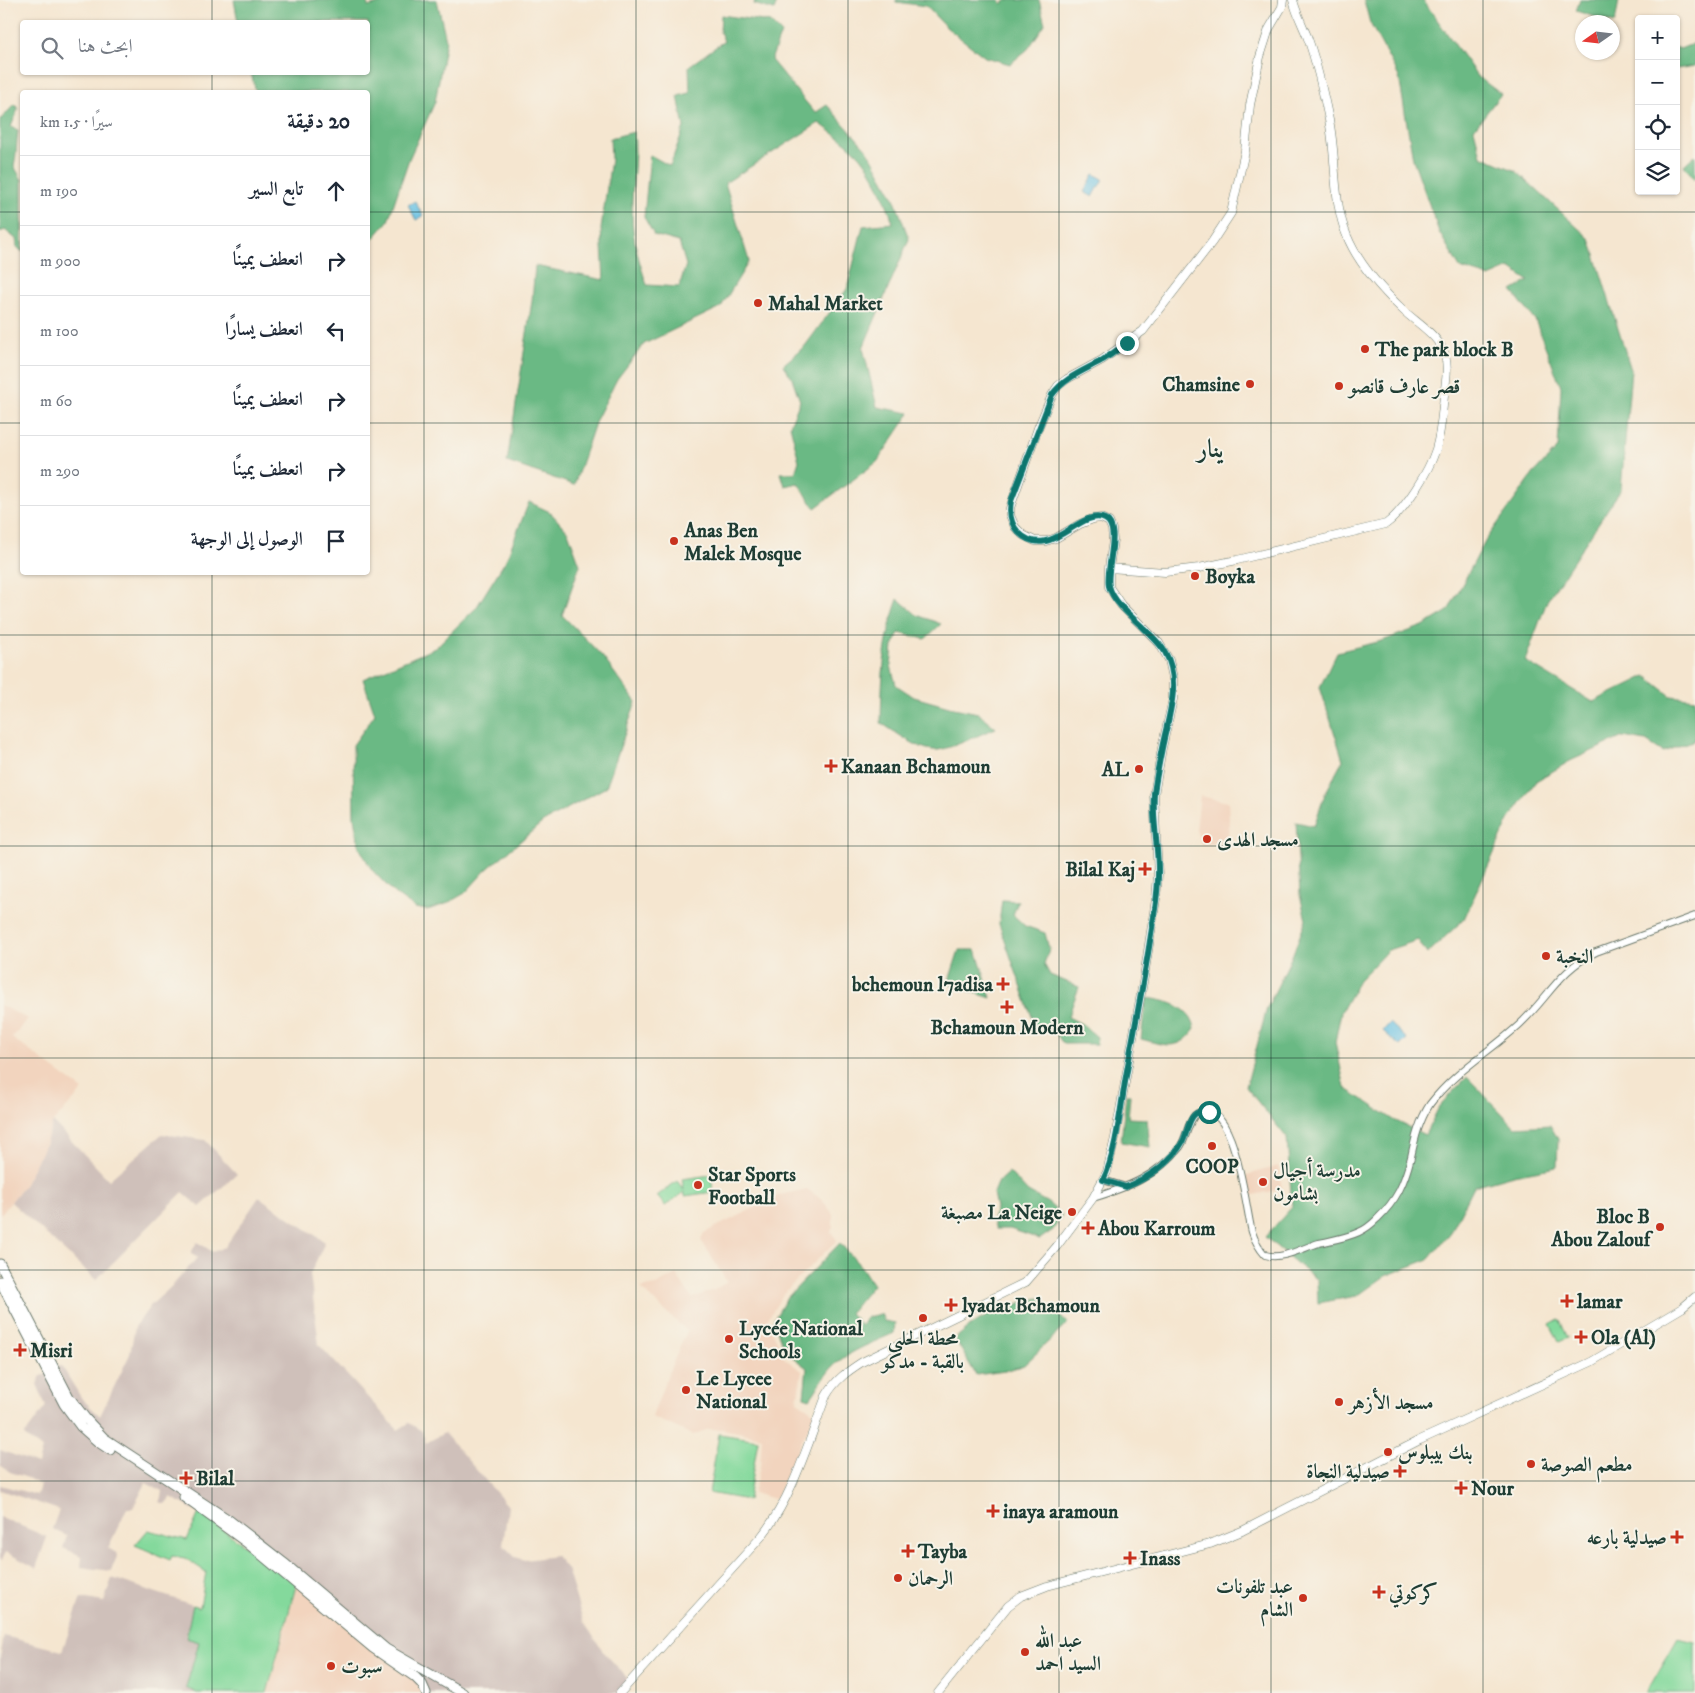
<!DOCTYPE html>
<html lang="ar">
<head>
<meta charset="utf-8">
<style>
	body { margin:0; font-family:"IM FELL DW Pica",Amiri,serif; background:#f2f2f3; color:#1f2937; direction:rtl }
	.controls { position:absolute; right:15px; top:15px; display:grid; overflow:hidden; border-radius:5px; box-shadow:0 1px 4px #0004 }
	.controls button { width:45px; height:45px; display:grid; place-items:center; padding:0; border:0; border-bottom:1px solid #e0e1e3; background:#fff; color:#1f2937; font:25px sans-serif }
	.compass { position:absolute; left:1575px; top:15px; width:45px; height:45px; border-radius:50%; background:#fff; box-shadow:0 1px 4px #0004; rotate:256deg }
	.stop { position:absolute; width:15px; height:15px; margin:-11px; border:4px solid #0f766e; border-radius:50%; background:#fff }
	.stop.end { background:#0f766e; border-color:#fff; box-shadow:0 1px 5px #0008 }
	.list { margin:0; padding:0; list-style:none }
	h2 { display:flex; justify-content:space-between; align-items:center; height:65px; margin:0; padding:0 20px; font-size:21px }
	h2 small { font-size:16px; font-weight:400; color:#747a83 }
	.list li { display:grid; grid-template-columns:32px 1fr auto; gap:15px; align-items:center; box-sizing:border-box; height:70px; padding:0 20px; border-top:1px solid #e0e1e3 }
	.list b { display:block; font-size:19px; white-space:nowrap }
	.list em { font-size:16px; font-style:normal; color:#747a83 }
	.icon { flex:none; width:28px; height:28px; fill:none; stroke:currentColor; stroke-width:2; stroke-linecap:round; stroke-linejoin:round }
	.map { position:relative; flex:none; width:1695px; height:1693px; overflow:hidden; direction:ltr }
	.search { position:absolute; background:#fff; box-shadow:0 1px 4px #0004; left:20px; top:20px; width:350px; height:55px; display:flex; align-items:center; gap:12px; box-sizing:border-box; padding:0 18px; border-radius:5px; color:#747a83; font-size:19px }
	.panel { position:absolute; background:#fff; box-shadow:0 1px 4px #0004; left:20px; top:90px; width:350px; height:485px; border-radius:5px; direction:rtl }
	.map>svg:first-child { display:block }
	.built { fill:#f2d4be }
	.industrial { fill:#cfc0ba }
	.green { fill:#84d99c; stroke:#528b68 }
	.forest { fill:#6bb984; stroke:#457b5c }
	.water { fill:#66c1e4; stroke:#427f8c }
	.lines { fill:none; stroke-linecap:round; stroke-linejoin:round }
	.minor-casing { stroke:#6a786b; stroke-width:8 }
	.major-casing { stroke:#6a786b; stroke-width:9 }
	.highway-casing { stroke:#6a786b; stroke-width:11 }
	.minor { stroke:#fff; stroke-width:6 }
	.major { stroke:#fff; stroke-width:8 }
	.highway { stroke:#fff; stroke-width:9 }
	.route { stroke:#0f766e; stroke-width:6 }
	.grid { fill:none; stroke:#1f3d34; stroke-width:1; stroke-opacity:0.55 }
	.poi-dot { fill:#c8321e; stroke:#f7f3e8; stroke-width:2 }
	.labels { text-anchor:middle; stroke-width:4; stroke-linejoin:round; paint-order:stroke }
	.poi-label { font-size:20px; font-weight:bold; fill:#1f3d34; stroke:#f7f3e8; text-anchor:start }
	.district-label { font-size:25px; font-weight:bold; fill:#1f3d34; stroke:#f7f3e8 }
</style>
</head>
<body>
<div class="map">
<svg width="1695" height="1693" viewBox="0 0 1695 1693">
	<rect width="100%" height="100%" fill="#f7f3e8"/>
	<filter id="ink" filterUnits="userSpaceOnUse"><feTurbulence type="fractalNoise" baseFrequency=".02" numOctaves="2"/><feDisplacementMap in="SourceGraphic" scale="10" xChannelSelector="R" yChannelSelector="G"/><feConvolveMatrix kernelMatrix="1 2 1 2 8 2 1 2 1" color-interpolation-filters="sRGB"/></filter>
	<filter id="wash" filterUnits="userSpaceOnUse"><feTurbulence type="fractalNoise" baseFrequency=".0096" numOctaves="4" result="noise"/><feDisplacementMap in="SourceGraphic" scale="20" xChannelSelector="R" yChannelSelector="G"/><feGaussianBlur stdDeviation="1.12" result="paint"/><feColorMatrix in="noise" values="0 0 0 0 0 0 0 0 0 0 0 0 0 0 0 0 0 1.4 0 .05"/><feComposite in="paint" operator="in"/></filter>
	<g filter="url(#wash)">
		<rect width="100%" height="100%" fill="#f5e6d0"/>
		<!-- built -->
		<path class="built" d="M1200,796l28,6 1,15 -1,24 -26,4 -6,-15z
			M0,1005l28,14 -16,19 71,52 -30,32 -8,23 -20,39 -21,27 -4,3z
			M1278,1166l4,23 -33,7 -5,-20z
			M807,1189l15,11 11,14v12l-2,6 6,8 -54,54 -16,26 18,39 17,12 -5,30 18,12 -40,86 -22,-6 7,-26 2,-30 -39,-8h-15l-15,6 -41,-18 16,-43 19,-43 -47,-43 16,-3 20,-11 16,24 22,-8 13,-8 -26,-42 3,-7 76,-38z
			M299,1576l70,51 56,66 -5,-4v4h-153z"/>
		<!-- industrial -->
		<path class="industrial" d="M53,1122l56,58 53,-46 43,6 32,34 -37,33 -17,-15 -87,88 -85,-78 14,-18 20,-39z
			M259,1197l66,45 -15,32 9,71 79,85 11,-7 13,8 4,12 18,-10 64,73 -5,39 12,12 10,3 31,-4 11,13 16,52 20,30 26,29 -10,13h-194l-56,-66 -70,-51 -100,-63 -28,-16 -6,7 -5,-2 2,-11 -16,-8 -13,25h-6l-19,40 10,6 -7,17 -30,-4 1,-11 -19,-8 4,-12 -15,-7 7,-19 -59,-20v-5l37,10 3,-10 -12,-7 -18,-6 -10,-7v-15l38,14 4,-15 -18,-13 22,-30 -9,-22 4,-8 20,-11 21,34 18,17 30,-62 5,-27 16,-22 21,-19 26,-29 -7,-4 6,-11 16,10 12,-5z
			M0,1517l47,20 -11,31 -30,-16 -4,8 -2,-1z
			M112,1578l81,27 -7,33 13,4 -13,45 11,6h-197v-35l4,-22 58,15 19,-53 23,4z"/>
		<!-- green -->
		<path class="green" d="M711,1175l2,17 -28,4 -1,-4 -19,14 -8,-10 20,-15 7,9 -2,-11z
			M1559,1319l9,19 -9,4 -9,-18z
			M719,1434l39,6 -10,60 -39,-7z
			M199,1513l98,69 -30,111h-70l-11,-5 13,-46 -13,-4 7,-33 7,2 6,-35 -21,-14 -13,-2 -2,4 -35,-15 13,-15 39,10z
			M1678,1638l17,4v51h-49z"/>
		<!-- forest -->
		<path class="forest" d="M234,0h133l1,7 23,-7h46l9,40 -11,62 -26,57 -21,62 -20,24v-153h-112l-5,-19 117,-1v-50h-130z
			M755,0h23l-4,10 -20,-6z
			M896,0h104l2,4 5,-4h32l6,24 -17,25 -18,15 -25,-7 -39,-30 -20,-21 -30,-4z
			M1364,0h59l55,77 23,17 -27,35 7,27 35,15 74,68 41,131 -10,119 -74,112 -22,60 68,41 53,-26 25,20 24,3v41l-32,12 -17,-11 -23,-4 -53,24 -34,20 -27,39 -45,99 -37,35 -9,-14 -30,10 -29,30 -18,32 -6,30 10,46 49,32 31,15 15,-30 27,-28 48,50 35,-2 8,14 -1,28 -44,8 -39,11 -23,46 -22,27 -44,17 -28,20 -39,7 -1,-23 -52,-43 27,-30 -5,-69 -41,-51 21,-79 25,-52 14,-36 -6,-25 -4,-73 18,4 11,-32 18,-34 -23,-73 17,-35 45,-11 41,-15 25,-15 38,-71 48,-67 24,-25 3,-61 -26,-67 -23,-29 17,-10 -19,-13 -21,9 -29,-9 -21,-36 -26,-73 -14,-82 -29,-54z
			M1580,0h39l-4,23 -39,-12z
			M721,15l49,7 11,11 -10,27 44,53 12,-8 41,46 26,47 15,41 -46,109 14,59 33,6 -33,49 -62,46 -17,-25 -13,3 -4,-13h14l4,-12 -9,-36 10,-24 -8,-23 -9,-13 22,-19 42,-57 16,-63 30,-3c-6,-21 -18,-49 -32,-66 -12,-13 -28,-24 -42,-34l-94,60 24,78 -28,46 -77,37 -27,35 -21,41 -22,65 -67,-23 25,-161 3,-35 69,14 -3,-51 10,-70 -1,-21 24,-6c3,28 -3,54 -2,81 0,25 7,49 15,72l32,2 7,-22 -7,-23 -25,-7 -10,-18 6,-62 20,11 14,-39 -6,-31 12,-3 -1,-27 35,-25 -4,-9z
			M1695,43v23l-19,3v-22l4,2z
			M15,104l3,5 -7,18 7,4c-2,12 -1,23 -4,35l8,14v72l-5,-5 -1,-8 -11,-9 -5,2v-112z
			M1695,155v25l-11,-15z
			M529,502l21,10 18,20 12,33 -18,50 40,41 34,46 -30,85 -63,35 -57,48 -21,23 -19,11 -19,6 -12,-2 -20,-14 -23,-24 -13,-23 -5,-30 -1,-72 22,-31 -12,-35 72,-31 41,-40 30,-48z
			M898,599l19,16 24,9 -16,15 -26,-6 -6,13 -2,20 5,19 18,12 35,10 29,6 18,15c-14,5 -50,24 -63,22 -16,-1 -39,-19 -52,-27 1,-43 2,-83 17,-124z
			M1002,900l16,1 -5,14 12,11 20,7 4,16 -5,15 6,11 29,12 -11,30 14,7 15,13 -1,7h-33l-11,-17 -16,1 -37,-104z
			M959,950h16l4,8 12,40 -43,-14z
			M1146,998c19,2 46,8 49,31 -16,23 -31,16 -54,10z
			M1126,1095h4l-2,23 19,1 3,28 -29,-5z
			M1009,1172l19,20 20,11 14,12 -9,15 -13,9 -30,-10h-14l-3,-8 3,-13 -3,-15 4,-10z
			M840,1243l22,25 11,17 -23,28 11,12 6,-8 14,-3 3,7 11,2 -1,10c-19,9 -51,20 -64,37 -8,9 -13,20 -20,29l-6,-2 3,-29 -21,-16 -13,-31 13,-22z
			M1039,1298l29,25 -44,42 -19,6 -29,4 -21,-36c27,-25 49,-32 84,-41z"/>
		<!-- water -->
		<path class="water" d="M1094,174l9,5 -10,18 -9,-5z
			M415,201l8,15 -7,4 -8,-15z
			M1390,1023l17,16 -7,7 -17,-15z"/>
	</g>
	<g filter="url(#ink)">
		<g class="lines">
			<defs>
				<path id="minor" d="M1103,1180l23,7
					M1093,1198c35,-11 63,-21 87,-51 7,-10 7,-23 15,-32 40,-27 51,98 57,117 3,9 7,16 13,23 18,5 37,-7 54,-12 14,-3 27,-5 40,-11 7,-3 13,-8 18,-13 20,-19 27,-35 34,-62 4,-19 8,-36 19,-53 24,-32 61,-53 90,-80 27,-25 41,-56 76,-72l99,-36"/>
				<path id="major" d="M1109,568l56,4 34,-4 38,-8 149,-36c19,-14 43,-53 50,-75 5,-17 6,-35 8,-53 2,-16 6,-33 -2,-48 -8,-15 -26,-26 -38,-37 -21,-20 -46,-48 -57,-75 -15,-36 -10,-78 -18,-116 -6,-28 -12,-58 -22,-84 -5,-12 -11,-24 -14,-36
					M620,1693l141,-156c32,-40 47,-94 65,-141 9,-16 22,-25 36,-34l164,-80 31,-36 36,-48 14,-26 8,-34 29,-161 12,-78 2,-24 -4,-80 8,-47 11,-49v-21l-4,-18 -10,-17 -38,-38 -12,-18v-19l4,-28 -1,-11 -3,-7 -8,-4 -8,1 -13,5 -24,14 -10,3h-11l-12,-6 -8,-8 -5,-12v-7l28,-80 14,-33 6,-9 9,-7 35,-19 41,-29 69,-89 19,-29 14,-62 5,-46 10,-48 9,-28 13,-22 1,-7
					M938,1693l70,-87 13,-10 26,-10 163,-42 32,-13 178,-91 171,-78 59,-35 32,-19 13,-11"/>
				<path id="highway" d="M0,1264l69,133 17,22 18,19 125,82 55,43 102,86 77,44
					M0,1281l64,123 17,23 17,15 12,8
					M184,1497l62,45 127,106 42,29 7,7 4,9"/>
			</defs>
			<!-- minor casing -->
			<use href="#minor" class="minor-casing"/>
			<!-- major casing -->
			<use href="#major" class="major-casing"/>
			<!-- highway casing -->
			<use href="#highway" class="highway-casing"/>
			<!-- minor -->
			<use href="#minor" class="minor"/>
			<!-- major -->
			<use href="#major" class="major"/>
			<!-- highway -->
			<use href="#highway" class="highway"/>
		</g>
	</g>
	<g class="lines" filter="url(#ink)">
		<!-- route -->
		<path class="route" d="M1127,343c-9,6 -17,13 -26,18 -18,10 -37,17 -49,34l-41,106c-2,11 -1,22 7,31 32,32 61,-25 87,-13 17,8 0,51 4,67 6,24 43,44 56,66 17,30 3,65 -3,96 -3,15 -6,30 -8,45 -2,28 5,56 4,83 0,22 -5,44 -8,65 -7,45 -16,90 -24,135 -5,29 -10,79 -23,104l23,7c22,-9 46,-25 57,-46 4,-8 5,-20 11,-26 4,-4 10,-4 15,-3"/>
	</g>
	<!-- grid -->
	<path class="grid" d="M212,0v22M424,0v1693M636,0v1693M848,0v1693M1059,0v1693M1271,0v1693M1483,0v1693M212,72v20M0,212h22M368,212h1327M0,423h22M368,423h1327M212,572v1121M0,635h1695M0,846h1695M0,1058h1695M0,1270h1695M0,1481h1695"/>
	<!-- markers -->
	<g class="poi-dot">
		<circle cx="758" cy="303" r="5"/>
		<circle cx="1365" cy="349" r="5"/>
		<circle cx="1250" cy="384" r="5"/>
		<circle cx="1339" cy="386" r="5"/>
		<circle cx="674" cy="541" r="5"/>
		<circle cx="1195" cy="576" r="5"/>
		<path d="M828.5 758.5h5v5h5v5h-5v5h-5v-5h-5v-5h5z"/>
		<circle cx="1139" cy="769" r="5"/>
		<circle cx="1207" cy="839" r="5"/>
		<path d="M1142.5 861.5h5v5h5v5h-5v5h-5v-5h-5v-5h5z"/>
		<circle cx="1546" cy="956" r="5"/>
		<path d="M1000.5 976.5h5v5h5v5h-5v5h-5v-5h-5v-5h5z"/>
		<path d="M1004.5 999.5h5v5h5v5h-5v5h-5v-5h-5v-5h5z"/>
		<circle cx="1212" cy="1146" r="5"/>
		<circle cx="1263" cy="1182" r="5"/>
		<circle cx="698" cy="1185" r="5"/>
		<circle cx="1072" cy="1212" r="5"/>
		<circle cx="1660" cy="1227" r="5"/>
		<path d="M1085.5 1220.5h5v5h5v5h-5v5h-5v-5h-5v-5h5z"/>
		<path d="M1564.5 1293.5h5v5h5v5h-5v5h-5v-5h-5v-5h5z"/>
		<path d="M948.5 1297.5h5v5h5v5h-5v5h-5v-5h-5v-5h5z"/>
		<circle cx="923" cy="1318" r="5"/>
		<path d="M1578.5 1329.5h5v5h5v5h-5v5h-5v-5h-5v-5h5z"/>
		<circle cx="729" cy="1339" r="5"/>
		<path d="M17.5 1342.5h5v5h5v5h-5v5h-5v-5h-5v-5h5z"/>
		<circle cx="686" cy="1390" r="5"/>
		<circle cx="1339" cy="1402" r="5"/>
		<circle cx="1388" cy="1452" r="5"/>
		<circle cx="1531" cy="1464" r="5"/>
		<path d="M1397.5 1463.5h5v5h5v5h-5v5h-5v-5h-5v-5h5z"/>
		<path d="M183.5 1470.5h5v5h5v5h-5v5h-5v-5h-5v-5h5z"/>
		<path d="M1458.5 1480.5h5v5h5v5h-5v5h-5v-5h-5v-5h5z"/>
		<path d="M990.5 1503.5h5v5h5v5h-5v5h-5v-5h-5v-5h5z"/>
		<path d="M1674.5 1529.5h5v5h5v5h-5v5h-5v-5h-5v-5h5z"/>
		<path d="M905.5 1543.5h5v5h5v5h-5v5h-5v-5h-5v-5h5z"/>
		<path d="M1127.5 1550.5h5v5h5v5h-5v5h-5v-5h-5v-5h5z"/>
		<circle cx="898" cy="1578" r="5"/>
		<path d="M1376.5 1584.5h5v5h5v5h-5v5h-5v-5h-5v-5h5z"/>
		<circle cx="1303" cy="1598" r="5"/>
		<circle cx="1025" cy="1652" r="5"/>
		<circle cx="331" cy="1666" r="5"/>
	</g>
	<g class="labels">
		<!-- poi labels -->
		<g class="poi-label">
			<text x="768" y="310">Mahal Market</text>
			<text x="1375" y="356">The park block B</text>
			<text x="1240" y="391" text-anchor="end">Chamsine</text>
			<text x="1349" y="393">قصر عارف قانصو</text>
			<text x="684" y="537">Anas Ben<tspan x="684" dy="23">Malek Mosque</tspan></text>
			<text x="1205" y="583">Boyka</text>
			<text x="841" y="773">Kanaan Bchamoun</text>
			<text x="1129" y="776" text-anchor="end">AL</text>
			<text x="1217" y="846">مسجد الهدى</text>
			<text x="1135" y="876" text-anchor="end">Bilal Kaj</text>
			<text x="1556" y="963">النخبة</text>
			<text x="993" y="991" text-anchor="end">bchemoun l7adisa</text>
			<text x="1007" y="1034" text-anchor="middle">Bchamoun Modern</text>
			<text x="1212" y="1173" text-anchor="middle">COOP</text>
			<text x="1273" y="1177">مدرسة أجيال<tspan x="1273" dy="23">بشامون</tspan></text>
			<text x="708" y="1181">Star Sports<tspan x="708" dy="23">Football</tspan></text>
			<text x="1062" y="1219" text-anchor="end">مصبغة La Neige</text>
			<text x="1650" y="1223" text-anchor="end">Bloc B<tspan x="1650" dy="23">Abou Zalouf</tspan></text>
			<text x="1098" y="1235">Abou Karroum</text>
			<text x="1577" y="1308">lamar</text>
			<text x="962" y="1312">lyadat Bchamoun</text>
			<text x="739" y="1335">Lycée National<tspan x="739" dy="23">Schools</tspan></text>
			<text x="1591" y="1344">Ola (Al)</text>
			<text x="923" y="1345" text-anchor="middle">محطة الحلبي<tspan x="923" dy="23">بالقبة - مدكو</tspan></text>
			<text x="30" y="1357">Misri</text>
			<text x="696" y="1385">Le Lycee<tspan x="696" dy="23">National</tspan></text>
			<text x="1349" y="1409">مسجد الأزهر</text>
			<text x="1398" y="1459">بنك بيبلوس</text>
			<text x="1541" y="1471">مطعم الصوصة</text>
			<text x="1390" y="1478" text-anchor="end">صيدلية النجاة</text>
			<text x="196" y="1485">Bilal</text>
			<text x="1471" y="1495">Nour</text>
			<text x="1003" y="1518">inaya aramoun</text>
			<text x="1667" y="1544" text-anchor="end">صيدلية بارعه</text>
			<text x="918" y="1558">Tayba</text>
			<text x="1140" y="1565">Inass</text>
			<text x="908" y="1585">الرحمان</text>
			<text x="1293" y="1593" text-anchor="end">عبد تلفونات<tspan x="1293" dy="23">الشام</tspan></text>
			<text x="1389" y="1599">كركوتي</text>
			<text x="1035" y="1647">عبد الله<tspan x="1035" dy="23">السيد احمد</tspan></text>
			<text x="341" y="1673">سبوت</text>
		</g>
		<!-- district labels -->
		<g class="district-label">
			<text x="1211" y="457">ينار</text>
		</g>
	</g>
</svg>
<div class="controls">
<button>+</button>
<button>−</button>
<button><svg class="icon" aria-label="locate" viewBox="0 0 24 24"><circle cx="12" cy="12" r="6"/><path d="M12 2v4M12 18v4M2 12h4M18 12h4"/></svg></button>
<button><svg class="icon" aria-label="layers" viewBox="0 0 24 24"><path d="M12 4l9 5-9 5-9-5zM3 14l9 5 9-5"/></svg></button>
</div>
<svg class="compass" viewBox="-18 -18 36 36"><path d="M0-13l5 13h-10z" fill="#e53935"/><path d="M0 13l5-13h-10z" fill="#747a83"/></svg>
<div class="stop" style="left:1209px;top:1112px"></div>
<div class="stop end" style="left:1127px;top:343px"></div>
<div class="search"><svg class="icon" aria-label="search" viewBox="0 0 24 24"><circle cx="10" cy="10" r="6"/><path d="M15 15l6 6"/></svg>ابحث هنا</div>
<section class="panel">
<h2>20 دقيقة<small>سيرًا · 1.5 km</small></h2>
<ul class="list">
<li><svg class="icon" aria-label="ahead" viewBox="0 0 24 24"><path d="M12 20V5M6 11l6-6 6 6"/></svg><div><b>تابع السير</b></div><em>190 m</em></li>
<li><svg class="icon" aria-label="right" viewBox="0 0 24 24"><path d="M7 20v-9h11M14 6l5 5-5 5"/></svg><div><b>انعطف يمينًا</b></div><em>900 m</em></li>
<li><svg class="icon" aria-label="left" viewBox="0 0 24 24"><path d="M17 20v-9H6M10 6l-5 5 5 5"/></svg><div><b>انعطف يسارًا</b></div><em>100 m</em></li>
<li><svg class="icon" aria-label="right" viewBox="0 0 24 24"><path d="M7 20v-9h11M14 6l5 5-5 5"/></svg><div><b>انعطف يمينًا</b></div><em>60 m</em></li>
<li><svg class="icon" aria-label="right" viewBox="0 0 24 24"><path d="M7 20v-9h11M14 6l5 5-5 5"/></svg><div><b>انعطف يمينًا</b></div><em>290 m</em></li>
<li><svg class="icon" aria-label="arrive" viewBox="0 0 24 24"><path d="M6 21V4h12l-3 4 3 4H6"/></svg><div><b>الوصول إلى الوجهة</b></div></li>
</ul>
</section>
</div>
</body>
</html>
